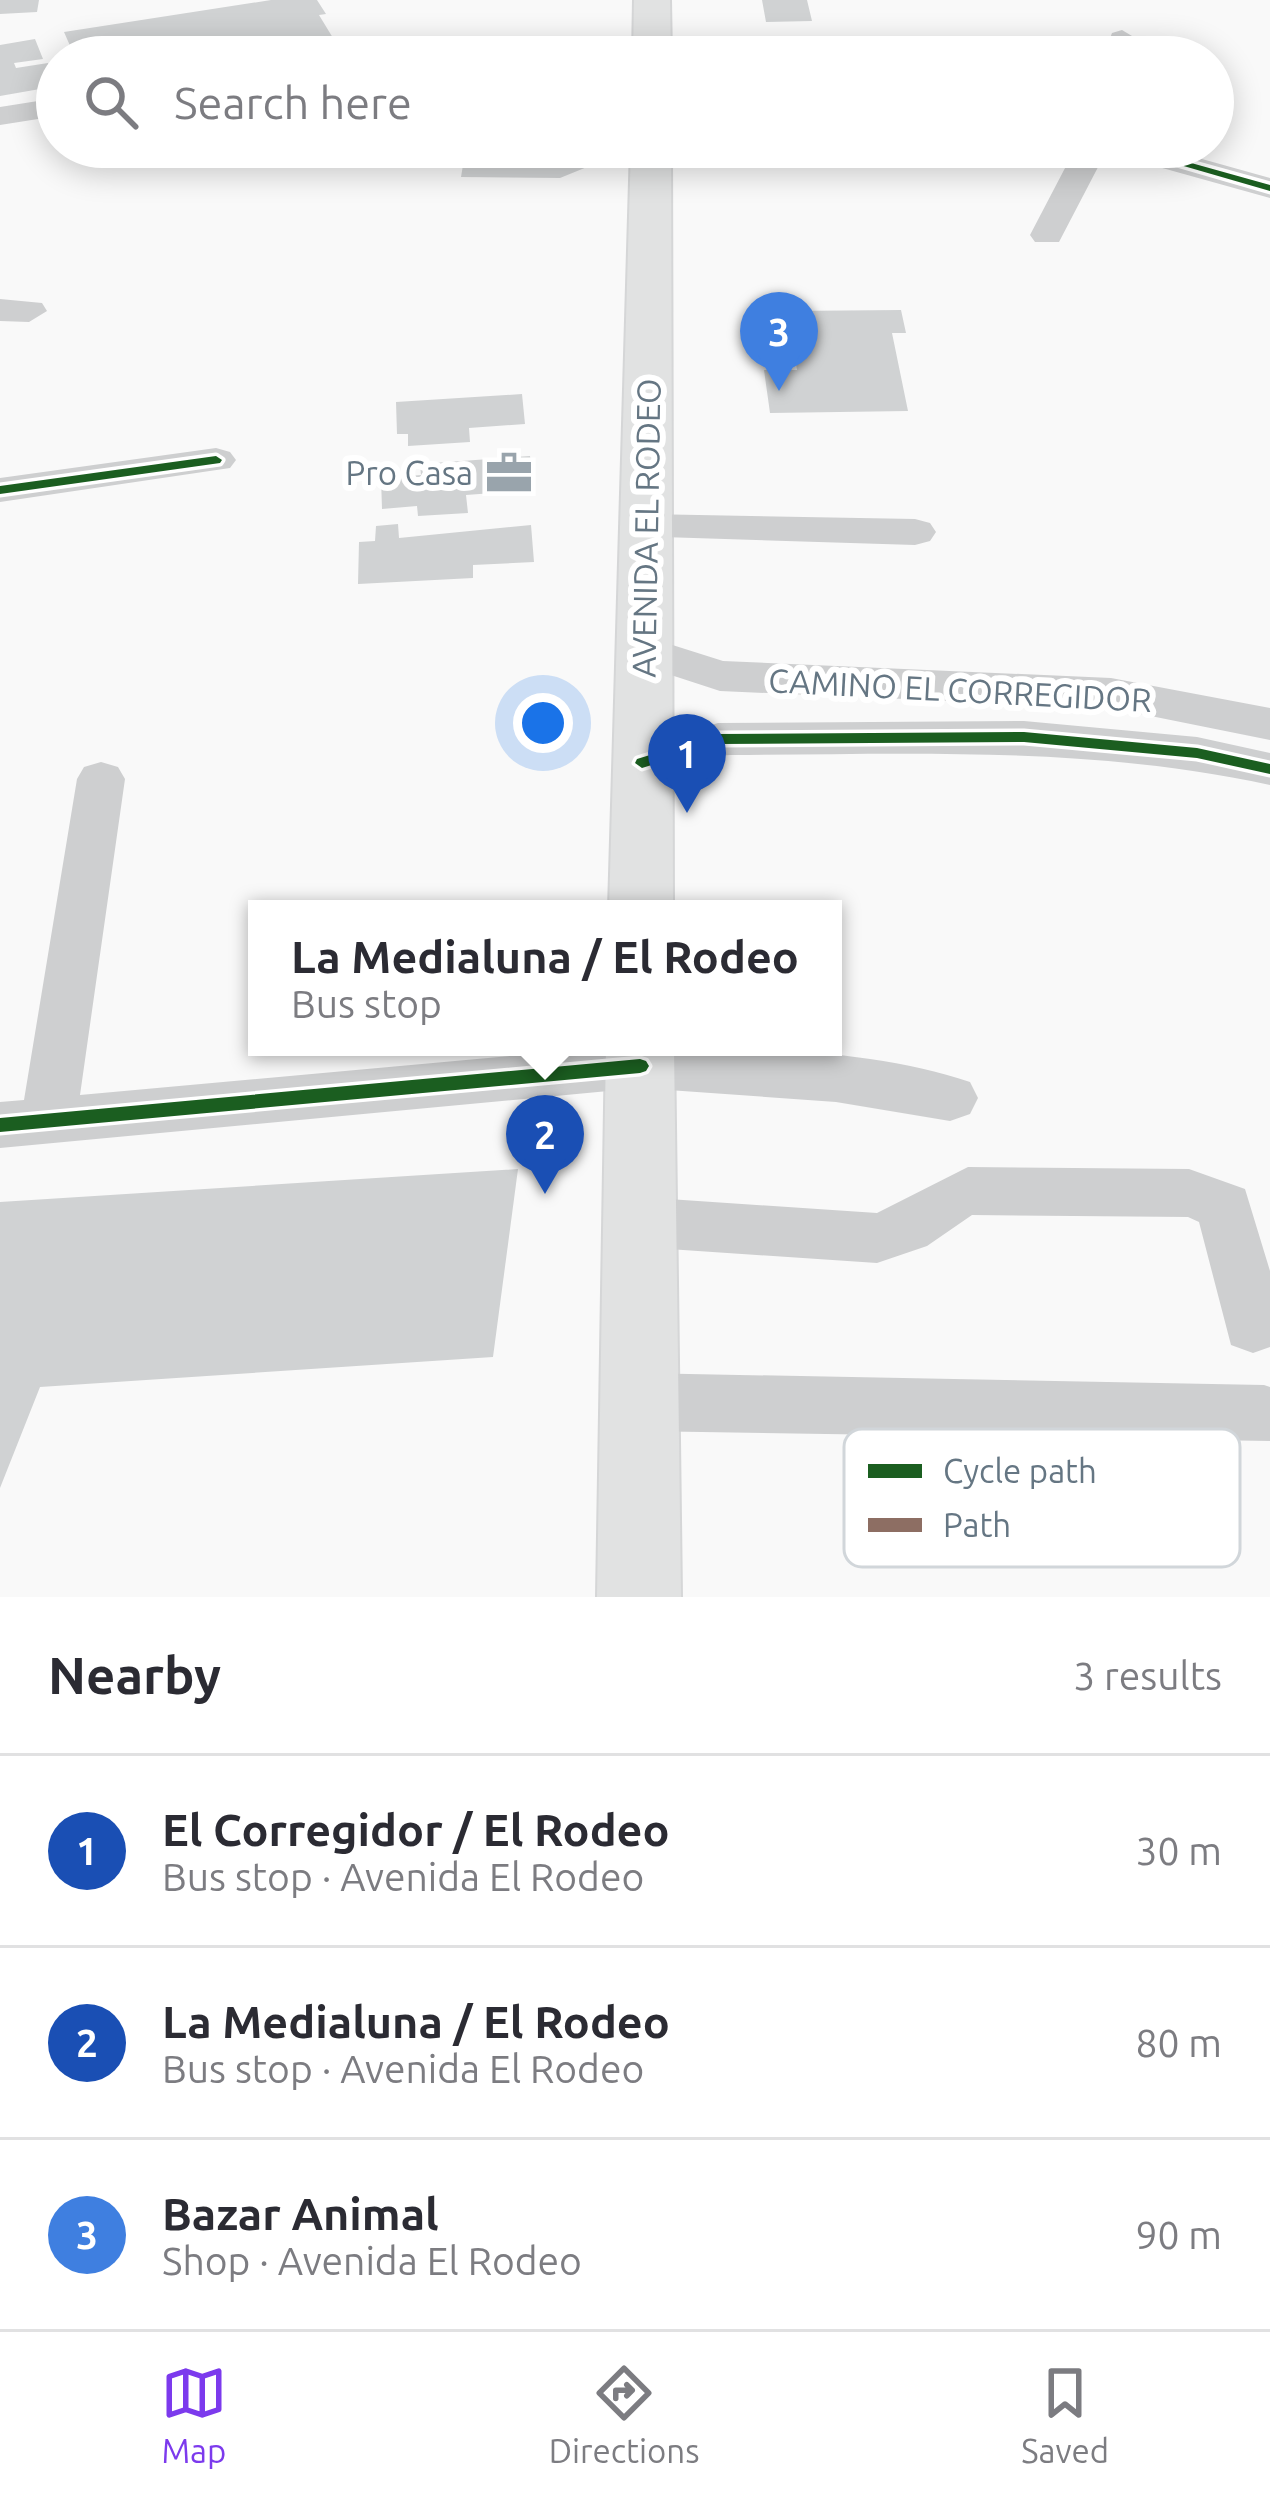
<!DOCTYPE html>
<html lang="en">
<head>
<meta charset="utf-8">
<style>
	body { margin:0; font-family:Ubuntu,sans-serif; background:#f2f2f3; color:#2b2b33 }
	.you { position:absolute; left:543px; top:723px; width:42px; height:42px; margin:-30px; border:9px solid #fff; border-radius:50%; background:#1a73e8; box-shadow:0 0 0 18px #1a73e833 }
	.badge { display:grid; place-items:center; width:78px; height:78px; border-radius:50%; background:#7c3aed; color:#fff; font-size:39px; font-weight:700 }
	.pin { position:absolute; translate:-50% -99px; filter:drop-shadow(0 3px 6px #0008) }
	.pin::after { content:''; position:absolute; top:63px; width:42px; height:36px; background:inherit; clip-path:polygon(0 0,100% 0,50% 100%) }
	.popup { position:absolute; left:248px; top:900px; width:594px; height:156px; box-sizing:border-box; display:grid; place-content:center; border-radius:0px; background:#fff; filter:drop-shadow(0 3px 9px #0005); font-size:39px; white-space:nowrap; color:#7c7c81 }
	.popup b { font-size:45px; color:#2b2b33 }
	.popup::after { content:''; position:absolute; left:50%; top:100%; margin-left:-24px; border:24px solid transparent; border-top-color:#fff }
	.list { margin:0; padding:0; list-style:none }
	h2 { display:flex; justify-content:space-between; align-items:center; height:156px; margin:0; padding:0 48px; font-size:51px }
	h2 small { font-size:39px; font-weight:400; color:#7c7c81 }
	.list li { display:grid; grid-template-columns:78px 1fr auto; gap:36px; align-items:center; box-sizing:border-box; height:192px; padding:0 48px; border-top:3px solid #e1e1e2 }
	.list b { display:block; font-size:45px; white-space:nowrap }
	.list p { margin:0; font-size:39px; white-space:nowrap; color:#7c7c81 }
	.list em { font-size:39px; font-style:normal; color:#7c7c81 }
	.icon { flex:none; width:66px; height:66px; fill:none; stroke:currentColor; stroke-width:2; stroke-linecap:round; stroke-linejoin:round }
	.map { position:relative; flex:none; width:1270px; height:1597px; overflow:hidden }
	.search { position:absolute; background:#fff; box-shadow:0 6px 30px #0003; left:36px; right:36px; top:36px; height:132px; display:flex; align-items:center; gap:30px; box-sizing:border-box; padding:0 42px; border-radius:66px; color:#7c7c81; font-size:45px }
	.sheet { height:732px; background:#fff }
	nav { display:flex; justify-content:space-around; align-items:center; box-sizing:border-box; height:168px; border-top:3px solid #e1e1e2; background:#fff; font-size:33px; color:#7c7c81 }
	nav a { display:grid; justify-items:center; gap:6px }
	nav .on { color:#7c3aed }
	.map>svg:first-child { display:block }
	.building { fill:#d0d2d3 }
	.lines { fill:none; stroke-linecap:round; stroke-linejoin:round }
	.major-casing { stroke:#d5d6d7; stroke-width:4 }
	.minor { fill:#cecfd0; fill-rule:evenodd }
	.major { fill:#e1e2e2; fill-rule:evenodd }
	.quiet { stroke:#8d6e63; stroke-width:8; stroke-dasharray:16 8; stroke-linecap:butt }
	.cycleway-casing { stroke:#fff; stroke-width:7 }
	.cycleway { fill:#1b5e20; fill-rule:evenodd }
	.labels { text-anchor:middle; stroke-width:12; stroke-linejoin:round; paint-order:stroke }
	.poi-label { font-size:33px; fill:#657683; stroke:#fff; text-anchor:end }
	.street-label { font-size:33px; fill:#657683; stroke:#fff }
	.key { fill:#fff; stroke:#d1d6da; stroke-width:3 }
	.key-label { font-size:33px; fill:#657683 }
</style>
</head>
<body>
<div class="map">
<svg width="1270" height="1597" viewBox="0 0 1270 1597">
	<rect width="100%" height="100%" fill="#f9f9f9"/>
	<!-- building -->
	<path class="building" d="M0,0h39l-2,12 -37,2z
		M271,0h46l9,14 -7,1 14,23 -12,2 8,12 -31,5 -5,-10h-20l-43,10h-155l-11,-25z
		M762,0h45l5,21 -46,1z
		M35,39l8,20 -29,4 2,5 32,-5 9,23 -57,10v-51z
		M466,147h126l-5,20 -27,11 -99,-1z
		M901,310l5,23h-14l16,78 -138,2 -6,-43h33l-9,-59z
		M522,394l3,30 -56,4 1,14 -62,4v-12h-11l-1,-32z
		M530,456l5,34 -69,5 2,18 -50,3 -1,-10 -35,3 -1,-31 40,-3 -1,-11z
		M398,524l1,14 132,-13 3,37 -61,3v13l-115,6 1,-42 16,-1 1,-15z
		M518,1169l-25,188 -453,30 -40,101v-286z"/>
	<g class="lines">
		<defs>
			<path id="major" d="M634,0h36l1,57h-38z
				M631,147h40l2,762h-64z
				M606,1047h68l7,550h-84z"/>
		</defs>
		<!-- major casing -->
		<use href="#major" class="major-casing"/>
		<!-- minor -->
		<path class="minor" d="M1122,30l15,9 -4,18h-30l9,-24z
			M57,98v18l-57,9v-18z
			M1076,147h83l111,31v20l-158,-44 -4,-6 -49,94h-24l-5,-7z
			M0,299l42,4 5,8 -18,11 -29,-1z
			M216,448l14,4 6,8 -6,8 -230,34v-24z
			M646,514l269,5 15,4 6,9 -6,9 -15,4 -284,-9 -6,-9 6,-9z
			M644,636l79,25 388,17 159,30v32l-159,-32 -391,-17 -92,-30 -6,-10 6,-10z
			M1024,721l173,16 73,16v32c-178,-39 -358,-31 -539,-30 -37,0 -69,30 -106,20l-7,-12 7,-12 93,-28z
			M101,762l17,5 7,12 -45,316 528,-48c112,0 255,-1 362,35l8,16 -8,16 -20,7 -114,-19 -196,-14 -640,60v-46l24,-2 53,-321 7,-12z
			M968,1167l221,2 56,20 25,82v76l-17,6 -22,-8 -32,-123 -11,-5 -216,-2 -45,31 -50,17 -238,-16 -21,-7 -8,-18 8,-18 21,-7 238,16z
			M639,1373l625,12 6,2v54l-631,-10 -22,-9 -9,-20 9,-20z"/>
		<!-- major -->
		<use href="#major" class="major"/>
		<!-- quiet -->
		<path class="quiet" d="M1118,57l4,-18"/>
		<defs>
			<path id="cycleway" d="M1118,147h16l136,38v6z
				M216,456l6,4 -2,3 -220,31v-8z
				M1024,732l173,16 73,16v10l-73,-16 -173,-16 -305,2 -77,24 -7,-5 2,-4 81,-25z
				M640,1059l6,2 3,5 -3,5 -6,2 -640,59v-14z"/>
		</defs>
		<!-- cycleway casing -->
		<use href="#cycleway" class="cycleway-casing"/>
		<!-- cycleway -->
		<use href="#cycleway" class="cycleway"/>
	</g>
	<!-- icons -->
	<defs>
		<symbol id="office-bare" viewBox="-9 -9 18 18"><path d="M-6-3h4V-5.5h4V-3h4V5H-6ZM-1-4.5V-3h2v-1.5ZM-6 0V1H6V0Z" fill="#99a4ac" stroke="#fff" stroke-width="2.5" paint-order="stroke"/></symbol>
	</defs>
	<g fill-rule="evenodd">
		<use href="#office-bare" x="476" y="440" width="66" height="66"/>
	</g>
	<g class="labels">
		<!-- poi labels -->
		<g class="poi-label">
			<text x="473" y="485">Pro Casa</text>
		</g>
		<!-- street labels -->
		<g class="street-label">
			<text transform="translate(646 528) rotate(-89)" y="12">AVENIDA EL RODEO</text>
			<text transform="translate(960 690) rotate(3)" y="12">CAMINO EL CORREGIDOR</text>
		</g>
	</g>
	<!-- legend -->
	<rect x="844" y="1429" width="396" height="138" rx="18" class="key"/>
	<rect x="868" y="1464" width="54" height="14" fill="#1b5e20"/>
	<rect x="868" y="1518" width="54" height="14" fill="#8d6e63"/>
	<g class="key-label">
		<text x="943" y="1483">Cycle path</text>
		<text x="943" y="1537">Path</text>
	</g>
</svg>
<div class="you"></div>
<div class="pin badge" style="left:687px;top:813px;background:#1a4fb4">1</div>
<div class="pin badge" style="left:545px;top:1194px;background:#1a4fb4">2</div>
<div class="popup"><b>La Medialuna / El Rodeo</b>Bus stop</div>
<div class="pin badge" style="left:779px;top:391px;background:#3f7fe0">3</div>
<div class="search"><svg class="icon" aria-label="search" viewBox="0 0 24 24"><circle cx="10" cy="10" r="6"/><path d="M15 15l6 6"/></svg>Search here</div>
</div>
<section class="sheet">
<h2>Nearby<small>3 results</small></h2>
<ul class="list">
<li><span class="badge" style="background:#1a4fb4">1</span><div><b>El Corregidor / El Rodeo</b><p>Bus stop · Avenida El Rodeo</p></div><em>30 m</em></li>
<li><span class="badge" style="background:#1a4fb4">2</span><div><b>La Medialuna / El Rodeo</b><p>Bus stop · Avenida El Rodeo</p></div><em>80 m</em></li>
<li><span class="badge" style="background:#3f7fe0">3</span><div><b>Bazar Animal</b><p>Shop · Avenida El Rodeo</p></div><em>90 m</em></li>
</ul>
</section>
<nav>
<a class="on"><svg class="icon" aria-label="map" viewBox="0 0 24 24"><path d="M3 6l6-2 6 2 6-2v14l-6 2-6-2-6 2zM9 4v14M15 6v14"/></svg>Map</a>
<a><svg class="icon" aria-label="directions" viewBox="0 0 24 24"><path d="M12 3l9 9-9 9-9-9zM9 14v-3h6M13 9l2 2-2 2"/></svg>Directions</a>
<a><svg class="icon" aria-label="saved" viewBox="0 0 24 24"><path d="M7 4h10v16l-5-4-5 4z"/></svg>Saved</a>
</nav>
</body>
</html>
